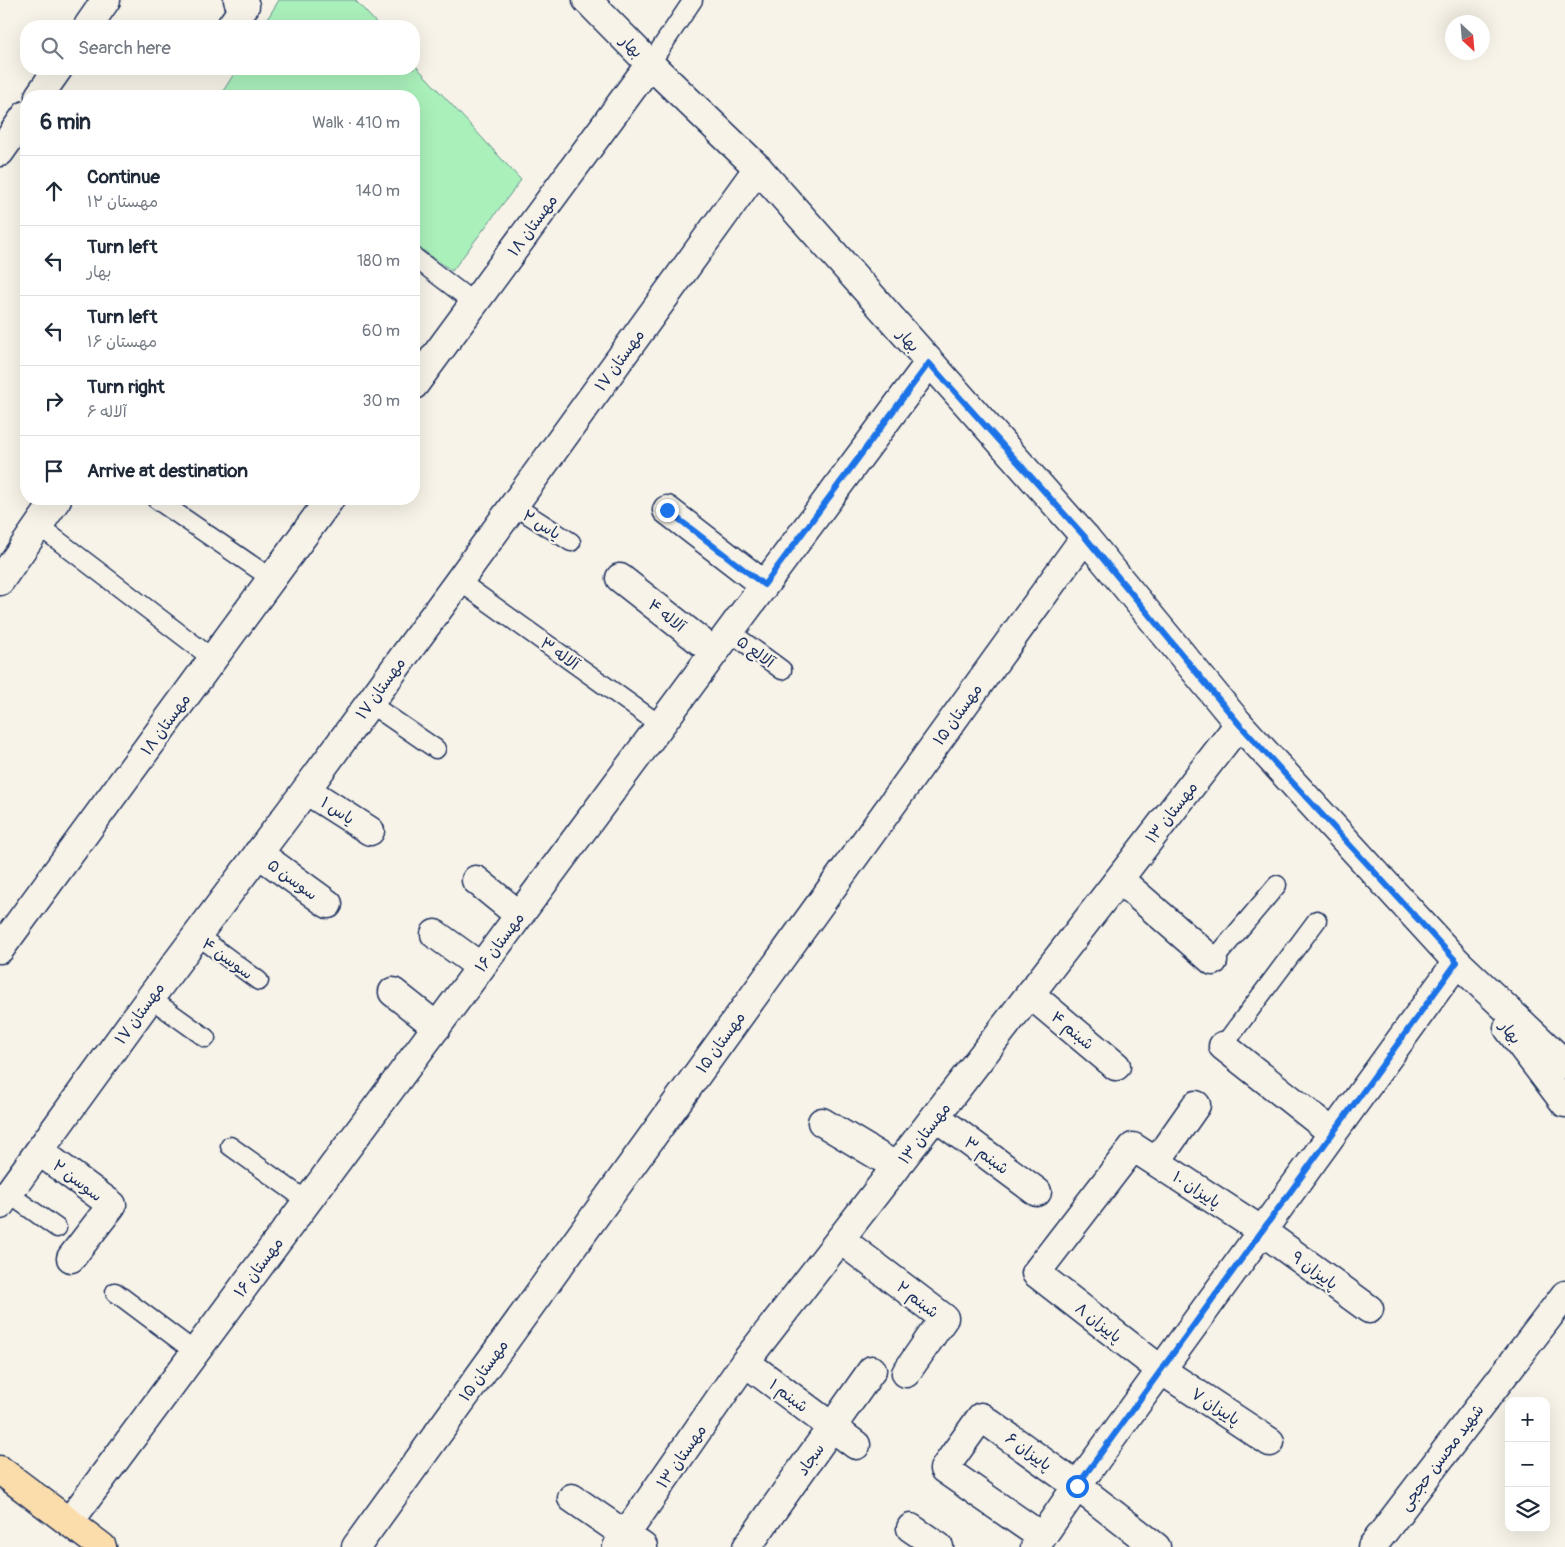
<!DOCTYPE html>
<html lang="en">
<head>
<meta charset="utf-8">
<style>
	body { margin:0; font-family:Pangolin,"Playpen Sans Arabic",sans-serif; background:#f2f2f3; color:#1f2937 }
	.controls { position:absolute; right:15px; bottom:15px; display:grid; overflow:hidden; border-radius:10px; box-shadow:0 5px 20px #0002 }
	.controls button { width:45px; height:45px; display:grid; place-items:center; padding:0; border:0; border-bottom:1px solid #e0e1e3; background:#fff; color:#1f2937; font:25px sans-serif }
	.compass { position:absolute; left:1445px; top:15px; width:45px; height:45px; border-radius:50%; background:#fff; box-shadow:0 5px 20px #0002; rotate:154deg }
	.stop { position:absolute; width:15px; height:15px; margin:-11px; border:4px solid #1a73e8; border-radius:50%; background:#fff }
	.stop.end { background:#1a73e8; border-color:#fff; box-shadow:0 1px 5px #0008 }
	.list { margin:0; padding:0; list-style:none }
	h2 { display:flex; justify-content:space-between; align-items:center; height:65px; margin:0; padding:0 20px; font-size:21px }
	h2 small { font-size:16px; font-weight:400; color:#747a83 }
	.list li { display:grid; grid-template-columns:32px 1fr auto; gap:15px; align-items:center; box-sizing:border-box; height:70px; padding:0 20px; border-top:1px solid #e0e1e3 }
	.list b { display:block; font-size:19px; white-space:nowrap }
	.list p { margin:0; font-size:16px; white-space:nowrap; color:#747a83 }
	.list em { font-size:16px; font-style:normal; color:#747a83 }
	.icon { flex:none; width:28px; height:28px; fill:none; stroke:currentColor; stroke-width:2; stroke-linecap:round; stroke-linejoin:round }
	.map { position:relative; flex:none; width:1565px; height:1547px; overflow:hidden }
	.search { position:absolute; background:#fff; box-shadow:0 5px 20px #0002; left:20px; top:20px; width:400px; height:55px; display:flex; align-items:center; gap:12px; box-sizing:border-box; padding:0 18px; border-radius:20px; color:#747a83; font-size:19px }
	.panel { position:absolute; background:#fff; box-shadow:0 5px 20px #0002; left:20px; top:90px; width:400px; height:415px; border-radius:20px }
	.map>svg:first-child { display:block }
	.green { fill:#aaf0bb; stroke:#62908c }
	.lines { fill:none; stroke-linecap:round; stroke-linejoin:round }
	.lane-casing { stroke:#1b2f5e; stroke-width:21 }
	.street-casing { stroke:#1b2f5e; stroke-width:31 }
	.secondary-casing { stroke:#1b2f5e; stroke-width:31 }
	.primary-casing { stroke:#1b2f5e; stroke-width:31 }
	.lane { stroke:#f7f3e8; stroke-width:18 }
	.street { stroke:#f7f3e8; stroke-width:28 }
	.secondary { stroke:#f7f3e8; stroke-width:28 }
	.primary { stroke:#faddab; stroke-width:28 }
	.route { stroke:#1a73e8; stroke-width:6 }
	.labels { text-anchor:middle; stroke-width:4.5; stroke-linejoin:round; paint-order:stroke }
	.street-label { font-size:16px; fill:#1b2f5e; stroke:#f7f3e8 }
</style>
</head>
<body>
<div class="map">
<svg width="1565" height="1547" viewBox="0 0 1565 1547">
	<rect width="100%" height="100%" fill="#f7f3e8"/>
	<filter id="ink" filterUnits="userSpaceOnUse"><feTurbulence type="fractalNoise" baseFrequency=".02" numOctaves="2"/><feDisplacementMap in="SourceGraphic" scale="10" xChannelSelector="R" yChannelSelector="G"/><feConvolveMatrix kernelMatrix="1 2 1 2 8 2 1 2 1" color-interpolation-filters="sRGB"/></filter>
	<g filter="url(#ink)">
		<!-- green -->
		<path class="green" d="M279,0h76l24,26h-116z
			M414,64l107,116 -69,91 -38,-27v-148h-194l17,-27h177z"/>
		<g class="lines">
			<defs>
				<path id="lane" d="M650,64l43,-64
					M414,257l60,46
					M156,499l116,80
					M513,505l58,37
					M39,526l174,133
					M459,581l201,144
					M729,631l53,39
					M369,703l67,46
					M197,935l62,46
					M1213,961l64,-76
					M150,998l56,40
					M1223,1046l94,-126
					M230,1146l77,55
					M9,1194l48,34
					M115,1292l80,60"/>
				<path id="street" d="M231,26l14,-20 -7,-6
					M414,385l236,-321
					M667,510l97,75
					M620,578l94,74
					M0,581l57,-82
					M306,790l64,41
					M258,853l70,51
					M1119,879l94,82
					M476,880l43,35
					M435,934l46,33
					M0,949l330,-450
					M393,992l44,35
					M1030,994l86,72
					M1223,1046l110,87
					M936,1117l101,75
					M822,1122l75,45
					M39,1151l73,54 -41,53
					M1156,1162l40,-57
					M0,1205l150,-207 156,-208 153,-209 299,-413
					M841,1240l103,78 -38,55
					M745,1362l111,83
					M1270,1442l-109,-72 -125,-97 97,-126 129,84 107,78
					M572,1498l71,49
					M70,1521l859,-1158
					M911,1528l28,19
					M1042,1537l-98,-68 37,-52 96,69 79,61
					M356,1547l729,-1010
					M617,1547l128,-185 494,-638
					M747,1547l125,-177
					M1035,1547l42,-61 380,-524
					M1372,1547l193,-252"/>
				<path id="secondary" d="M587,0l63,64 108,104 327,369 154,187 218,238 108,102
					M88,26l18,-26
					M39,96l19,-27
					M0,152l26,-37
					M1508,1028l57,75"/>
				<path id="primary" d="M0,1470l102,77"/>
			</defs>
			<!-- lane casing -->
			<use href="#lane" class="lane-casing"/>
			<!-- street casing -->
			<use href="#street" class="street-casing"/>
			<!-- secondary casing -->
			<use href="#secondary" class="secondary-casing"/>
			<!-- primary casing -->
			<use href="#primary" class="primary-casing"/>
			<!-- lane -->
			<use href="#lane" class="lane"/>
			<!-- street -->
			<use href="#street" class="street"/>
			<!-- secondary -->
			<use href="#secondary" class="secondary"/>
			<!-- primary -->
			<use href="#primary" class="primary"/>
		</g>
	</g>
	<g class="lines" filter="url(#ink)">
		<!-- route -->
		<path class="route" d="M667,510l97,75 165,-222 156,174 154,187 218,238 -380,524"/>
	</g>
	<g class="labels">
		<!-- street labels -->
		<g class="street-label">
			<text transform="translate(632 46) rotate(45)" y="6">بهار</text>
			<text transform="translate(532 225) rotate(-54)" y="6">مهستان ۱۸</text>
			<text transform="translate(909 340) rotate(49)" y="6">بهار</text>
			<text transform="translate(619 360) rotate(-54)" y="6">مهستان ۱۷</text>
			<text transform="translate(542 524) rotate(32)" y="6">یاس ۲</text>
			<text transform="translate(667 615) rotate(39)" y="6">آلاله ۴</text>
			<text transform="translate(756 651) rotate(36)" y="6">آلالع ۵</text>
			<text transform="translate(560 653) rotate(36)" y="6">آلاله ۳</text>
			<text transform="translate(380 688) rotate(-54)" y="6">مهستان ۱۷</text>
			<text transform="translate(957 714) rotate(-54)" y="6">مهستان ۱۵</text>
			<text transform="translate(165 724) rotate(-54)" y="6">مهستان ۱۸</text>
			<text transform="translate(338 810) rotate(33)" y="6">یاس ۱</text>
			<text transform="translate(1171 812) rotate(-52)" y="6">مهستان ۱۳</text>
			<text transform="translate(293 879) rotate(36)" y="6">سوسن ۵</text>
			<text transform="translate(499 942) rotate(-53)" y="6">مهستان ۱۶</text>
			<text transform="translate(228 958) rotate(36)" y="6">سوسن ۴</text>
			<text transform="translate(139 1013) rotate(-54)" y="6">مهستان ۱۷</text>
			<text transform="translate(1073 1030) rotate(40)" y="6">شبنم ۴</text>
			<text transform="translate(1511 1032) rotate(53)" y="6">بهار</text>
			<text transform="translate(720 1042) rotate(-54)" y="6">مهستان ۱۵</text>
			<text transform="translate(924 1133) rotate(-52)" y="6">مهستان ۱۳</text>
			<text transform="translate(987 1155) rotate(37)" y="6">شبنم ۳</text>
			<text transform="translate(78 1180) rotate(37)" y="6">سوسن ۲</text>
			<text transform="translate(1197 1189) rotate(33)" y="6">پاییزان ۱۰</text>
			<text transform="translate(258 1267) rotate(-53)" y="6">مهستان ۱۶</text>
			<text transform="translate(1315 1270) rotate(36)" y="6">پاییزان ۹</text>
			<text transform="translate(918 1299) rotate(38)" y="6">شبنم ۲</text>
			<text transform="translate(1099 1322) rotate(38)" y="6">پاییزان ۸</text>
			<text transform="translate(483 1370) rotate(-54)" y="6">مهستان ۱۵</text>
			<text transform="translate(789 1395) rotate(37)" y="6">شبنم ۱</text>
			<text transform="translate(1216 1406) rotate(33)" y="6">پاییزان ۷</text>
			<text transform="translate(1029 1451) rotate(36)" y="6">پاییزان ۶</text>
			<text transform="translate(681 1456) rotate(-55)" y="6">مهستان ۱۳</text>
			<text transform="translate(1441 1457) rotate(-53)" y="6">شهید محسن حججی</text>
			<text transform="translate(810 1459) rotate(-55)" y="6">سجاد</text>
		</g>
	</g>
</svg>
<div class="controls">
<button>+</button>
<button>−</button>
<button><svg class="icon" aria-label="layers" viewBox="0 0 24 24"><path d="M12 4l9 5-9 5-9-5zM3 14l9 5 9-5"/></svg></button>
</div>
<svg class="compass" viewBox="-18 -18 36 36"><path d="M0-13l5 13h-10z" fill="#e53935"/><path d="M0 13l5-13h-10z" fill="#747a83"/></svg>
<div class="stop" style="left:1077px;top:1486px"></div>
<div class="stop end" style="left:667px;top:510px"></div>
<div class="search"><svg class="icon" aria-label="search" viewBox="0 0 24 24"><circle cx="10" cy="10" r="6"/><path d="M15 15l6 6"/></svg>Search here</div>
<section class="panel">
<h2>6 min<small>Walk · 410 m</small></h2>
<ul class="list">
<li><svg class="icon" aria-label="ahead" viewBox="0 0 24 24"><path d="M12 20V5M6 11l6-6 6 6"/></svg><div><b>Continue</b><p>مهستان ۱۲</p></div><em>140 m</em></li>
<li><svg class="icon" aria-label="left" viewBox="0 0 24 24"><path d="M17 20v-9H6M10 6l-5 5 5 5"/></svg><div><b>Turn left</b><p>بهار</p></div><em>180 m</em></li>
<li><svg class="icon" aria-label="left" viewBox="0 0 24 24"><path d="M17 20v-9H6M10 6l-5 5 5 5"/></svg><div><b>Turn left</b><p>مهستان ۱۶</p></div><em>60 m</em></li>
<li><svg class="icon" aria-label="right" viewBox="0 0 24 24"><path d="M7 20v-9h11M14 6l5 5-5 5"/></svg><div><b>Turn right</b><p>آلاله ۶</p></div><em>30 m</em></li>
<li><svg class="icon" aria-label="arrive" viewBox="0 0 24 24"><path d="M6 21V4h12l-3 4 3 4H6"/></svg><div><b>Arrive at destination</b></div></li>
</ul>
</section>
</div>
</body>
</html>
